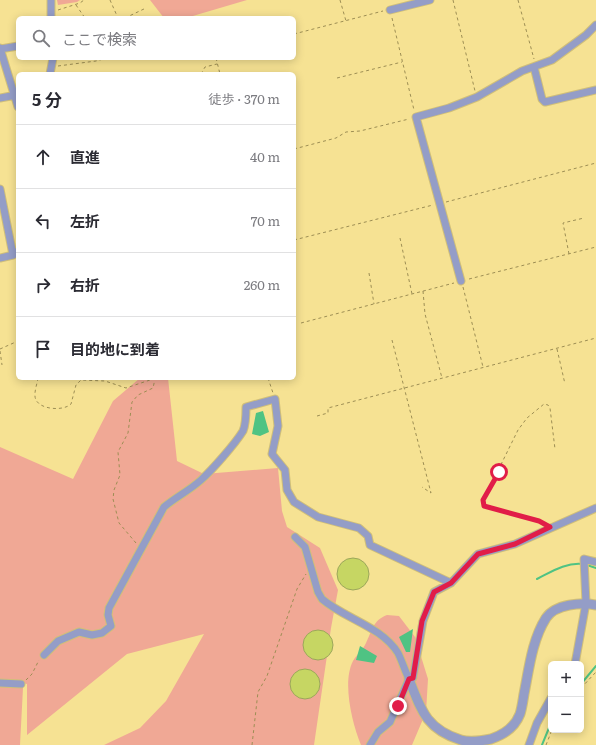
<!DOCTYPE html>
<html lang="ja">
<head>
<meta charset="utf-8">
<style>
	body { margin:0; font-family:Literata,"Noto Sans JP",serif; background:#f2f2f3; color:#2b2b33 }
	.controls { position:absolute; right:12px; bottom:12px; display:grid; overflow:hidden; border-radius:6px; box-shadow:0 2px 10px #0003 }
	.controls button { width:36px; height:36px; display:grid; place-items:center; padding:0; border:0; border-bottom:1px solid #e1e1e2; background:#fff; color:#2b2b33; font:20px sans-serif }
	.stop { position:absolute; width:12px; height:12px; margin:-9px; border:3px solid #e11d48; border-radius:50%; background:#fff }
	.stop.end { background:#e11d48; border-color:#fff; box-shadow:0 1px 4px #0008 }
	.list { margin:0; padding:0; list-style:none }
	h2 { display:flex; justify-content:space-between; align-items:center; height:52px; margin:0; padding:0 16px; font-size:17px }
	h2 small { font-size:13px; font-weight:400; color:#7c7c81 }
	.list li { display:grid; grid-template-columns:26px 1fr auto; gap:12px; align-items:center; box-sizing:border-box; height:64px; padding:0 16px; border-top:1px solid #e1e1e2 }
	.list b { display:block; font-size:15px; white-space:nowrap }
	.list em { font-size:13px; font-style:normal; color:#7c7c81 }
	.icon { flex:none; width:22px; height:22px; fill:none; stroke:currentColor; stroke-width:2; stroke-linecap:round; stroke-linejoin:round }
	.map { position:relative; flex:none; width:596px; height:745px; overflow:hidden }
	.search { position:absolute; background:#fff; box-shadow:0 2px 10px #0003; left:16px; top:16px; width:280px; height:44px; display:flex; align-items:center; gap:10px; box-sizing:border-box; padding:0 14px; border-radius:6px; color:#7c7c81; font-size:15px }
	.panel { position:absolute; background:#fff; box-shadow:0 2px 10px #0003; left:16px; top:72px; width:280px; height:308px; border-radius:6px }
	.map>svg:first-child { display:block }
	.green { fill:#f0a895 }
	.water { fill:#4fc383 }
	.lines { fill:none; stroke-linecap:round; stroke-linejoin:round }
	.stream { stroke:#4fc383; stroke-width:2 }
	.building { fill:#c6d663; stroke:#9ca75b }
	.minor-casing { stroke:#d0bf79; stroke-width:9 }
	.tertiary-casing { stroke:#d0bf79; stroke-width:11 }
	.path { stroke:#9d8e54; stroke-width:1; stroke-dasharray:3 3; stroke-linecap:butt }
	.minor { stroke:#949dc7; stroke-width:7 }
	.tertiary { stroke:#949dc7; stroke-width:9 }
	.route { stroke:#e11d48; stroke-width:5 }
</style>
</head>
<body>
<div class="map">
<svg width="596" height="745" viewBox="0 0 596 745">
	<rect width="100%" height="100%" fill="#f6e293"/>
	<!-- green -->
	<path class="green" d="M57,0h23l-3,2 -19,3z
		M150,0h97l-61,18h-22z
		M140,378h28l9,83 27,13 74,-6 4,43 5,16 33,21 18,42 -7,38 -17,117h-210l36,-17 26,-27 38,-67 -77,20 -100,81v-51l-27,-5v-232l73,32 40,-78z
		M387,615l12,1 16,21 13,42 -2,33 -14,33h-51c-9,-22 -19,-63 -8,-84 4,-7 10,-11 13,-18 6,-12 7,-23 21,-28z
		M0,686l23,2 -3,57h-20z"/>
	<!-- water -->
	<path class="water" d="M263,411l6,21 -9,4 -8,-2 4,-21z
		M413,629l-3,23h-4l-7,-15z
		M360,646l17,10 -3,7 -18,-3z"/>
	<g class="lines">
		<!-- stream -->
		<path class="stream" d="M587,565l9,3
			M537,579c14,-7 29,-17 46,-15
			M581,684l15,-18
			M542,745l9,-22"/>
	</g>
	<!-- building -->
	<path class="building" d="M337 574a16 16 0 1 1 32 0a16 16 0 1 1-32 0Z
		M303 645a15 15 0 1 1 30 0a15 15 0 1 1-30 0Z
		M290 684a15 15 0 1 1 30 0a15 15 0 1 1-30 0Z"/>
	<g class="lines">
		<defs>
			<path id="minor" d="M51,0v18
				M390,10l40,-10
				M0,48l18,59
				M0,49l18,-3
				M534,67l8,32 3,3 51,-12
				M50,74l3,-16
				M0,98l16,-3
				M0,189l13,66
				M0,258l13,-3 5,-4
				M461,281l-45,-164 33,-9 28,-11 45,-26 30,-11 34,-25 10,-10
				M295,537l10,10 13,45 4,7c23,20 59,27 76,54 4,8 7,18 11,26
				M44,655l14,-14 21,-9 13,3 10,-2 9,-7 -3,-11 1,-7 55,-101c12,-10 26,-17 37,-27 11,-10 34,-36 42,-49 3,-7 3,-17 3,-24l29,-8 3,27 -6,28 13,16 2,20 7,12 24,15 41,11 9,8 2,9 81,38
				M575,664l11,-61 -2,-44 12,3
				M0,683l21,1
				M370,745l8,-13 12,-10 19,-43 4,-1 10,-57 11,-29 17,-9 27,-29 37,-10 81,-36
				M529,745l8,-22 14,-25"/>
			<path id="tertiary" d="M409,679c12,31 17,50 52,61 9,3 20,1 30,-1 12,-4 24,-12 29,-25 2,-6 3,-14 4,-20 5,-25 8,-54 22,-76 9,-14 36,-16 50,-13"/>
		</defs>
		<!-- minor casing -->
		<use href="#minor" class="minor-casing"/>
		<!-- tertiary casing -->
		<use href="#tertiary" class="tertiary-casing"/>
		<!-- path -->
		<path class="path" d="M110,0l8,18
			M340,0l6,21
			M453,0l22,91
			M518,0l16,59
			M76,5l9,13
			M58,10l22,-7 4,-3
			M125,18l21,-10
			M392,18l22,92
			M294,34l89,-23
			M216,58l4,16
			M58,66l38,-5 11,-3
			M201,74l4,-7 12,-3
			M337,78l65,-16
			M294,149l42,-11 10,-6 14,-1 49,-12
			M446,202l150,-39
			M400,238l12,56
			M294,240l139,-35
			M569,254l-6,-31 21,-5
			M369,273l5,31
			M469,279l127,-32
			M463,287l20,80
			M423,291l2,23 17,64
			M301,323l153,-40
			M392,340l39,153 -9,-6
			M0,349l18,-8
			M557,349l8,35
			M0,351l2,14
			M38,378c-1,7 -5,16 -2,22 5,10 28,11 35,4l5,-19 5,-5 24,1 21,7 30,-10
			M268,378l5,15
			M317,416l11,-3v-5l268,-70
			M543,523l-57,-15 -4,-5 36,-73 9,-12 17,-14 4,1 2,3 5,41
			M136,543l-17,-20 -6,-24 1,-9 6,-15 -2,-23 10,-19 4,-31 6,-7 15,-7 2,-9
			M26,680l6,-6 7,-14
			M581,688l15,-16
			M252,745l6,-53 9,-16 30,-87 9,-15
			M546,745l6,-15"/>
		<!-- minor -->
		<use href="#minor" class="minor"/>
		<!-- tertiary -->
		<use href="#tertiary" class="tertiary"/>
	</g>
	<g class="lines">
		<!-- route -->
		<path class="route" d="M398,706l11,-27 4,-1 9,-57 12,-29 17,-9 27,-29 37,-10 35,-17 -11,-6 -55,-15 -1,-6 16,-28"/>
	</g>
</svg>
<div class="controls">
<button>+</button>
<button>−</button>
</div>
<div class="stop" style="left:499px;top:472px"></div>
<div class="stop end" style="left:398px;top:706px"></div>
<div class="search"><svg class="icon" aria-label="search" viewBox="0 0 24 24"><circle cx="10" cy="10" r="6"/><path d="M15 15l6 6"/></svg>ここで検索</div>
<section class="panel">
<h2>5 分<small>徒歩 · 370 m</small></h2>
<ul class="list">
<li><svg class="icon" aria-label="ahead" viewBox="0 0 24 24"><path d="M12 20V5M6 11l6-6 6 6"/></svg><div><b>直進</b></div><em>40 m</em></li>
<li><svg class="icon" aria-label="left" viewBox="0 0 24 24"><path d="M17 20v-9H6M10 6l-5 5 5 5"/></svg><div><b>左折</b></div><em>70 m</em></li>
<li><svg class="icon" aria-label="right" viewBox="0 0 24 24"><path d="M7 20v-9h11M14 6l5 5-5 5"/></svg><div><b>右折</b></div><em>260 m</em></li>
<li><svg class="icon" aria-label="arrive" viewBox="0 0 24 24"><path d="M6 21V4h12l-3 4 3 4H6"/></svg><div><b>目的地に到着</b></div></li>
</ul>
</section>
</div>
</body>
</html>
